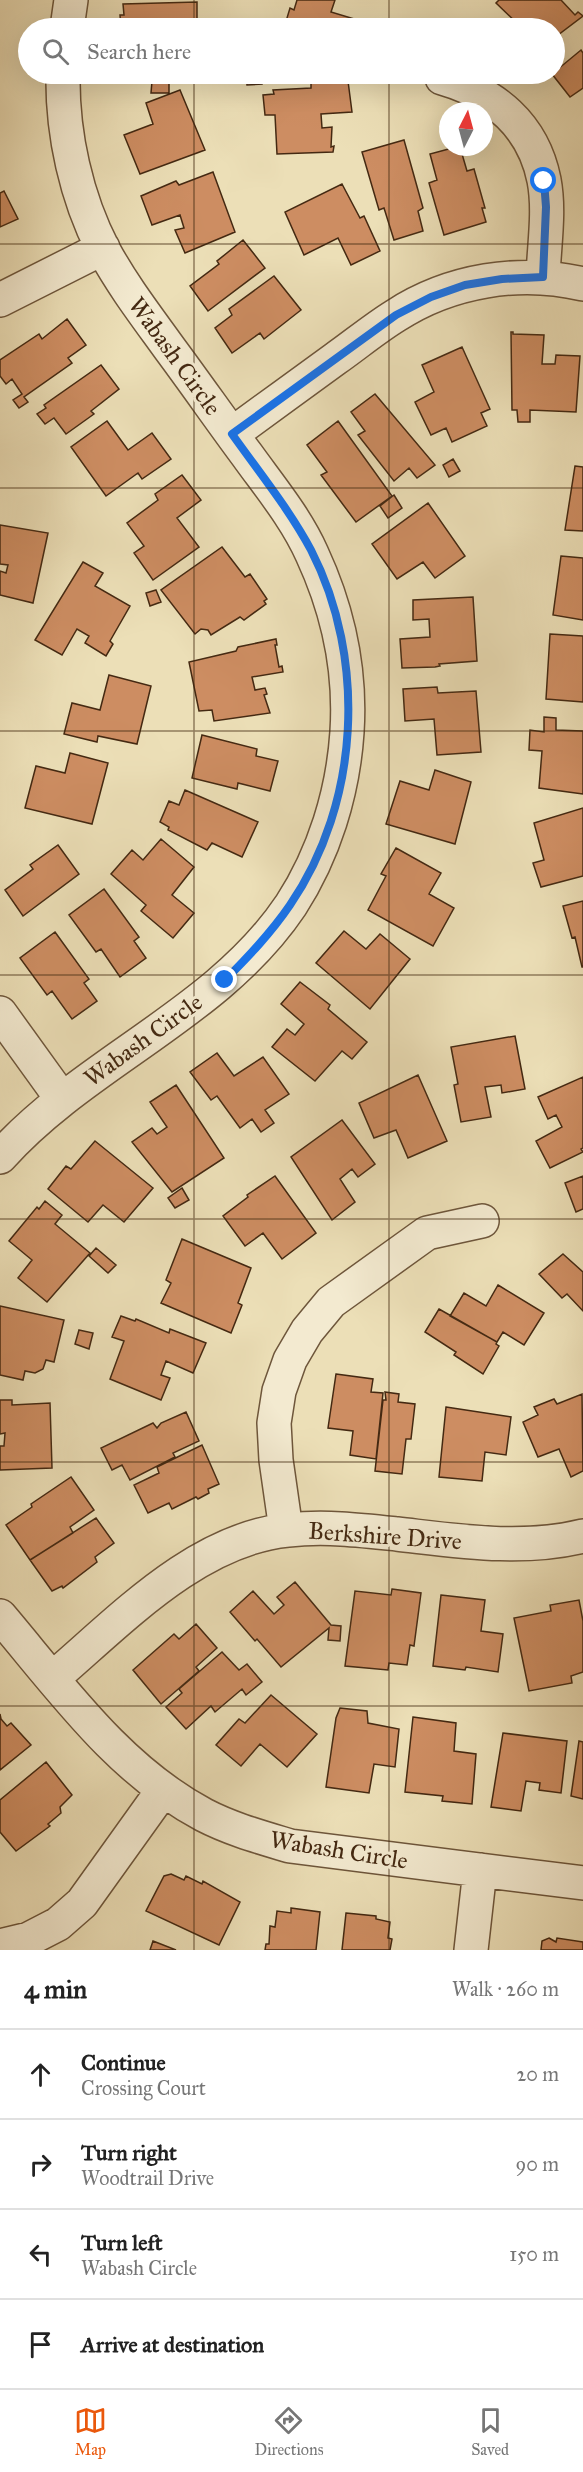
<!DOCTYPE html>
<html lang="en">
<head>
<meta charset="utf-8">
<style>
	body { margin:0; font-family:"IM FELL Great Primer",serif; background:#f2f2f2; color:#222 }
	.compass { position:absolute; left:439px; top:102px; width:54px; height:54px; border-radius:50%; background:#fff; box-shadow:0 6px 24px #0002; rotate:6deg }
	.stop { position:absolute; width:18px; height:18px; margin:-14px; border:4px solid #1a73e8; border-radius:50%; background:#fff }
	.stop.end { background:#1a73e8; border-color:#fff; box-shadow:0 2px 6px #0008 }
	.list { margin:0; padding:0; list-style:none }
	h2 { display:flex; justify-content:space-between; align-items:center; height:78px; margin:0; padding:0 24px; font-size:26px }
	h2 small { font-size:20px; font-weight:400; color:#767676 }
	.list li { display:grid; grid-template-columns:39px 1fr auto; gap:18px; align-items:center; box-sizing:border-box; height:90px; padding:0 24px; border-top:2px solid #e0e0e0 }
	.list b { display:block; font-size:22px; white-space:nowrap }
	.list p { margin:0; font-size:20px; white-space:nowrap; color:#767676 }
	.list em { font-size:20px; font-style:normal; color:#767676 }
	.icon { flex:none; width:33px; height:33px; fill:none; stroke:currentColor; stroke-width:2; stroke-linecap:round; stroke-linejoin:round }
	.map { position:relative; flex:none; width:583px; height:1950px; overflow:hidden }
	.search { position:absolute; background:#fff; box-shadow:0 6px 24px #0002; left:18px; right:18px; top:18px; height:66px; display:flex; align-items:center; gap:15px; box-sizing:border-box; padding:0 21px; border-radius:33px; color:#767676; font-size:22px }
	.sheet { height:438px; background:#fff }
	nav { display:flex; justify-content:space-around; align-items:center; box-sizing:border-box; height:84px; border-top:2px solid #e0e0e0; background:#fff; font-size:16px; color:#767676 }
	nav a { display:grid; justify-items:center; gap:3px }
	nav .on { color:#ea580c }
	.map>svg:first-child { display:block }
	.building { fill:#cd8d62; stroke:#442912; stroke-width:1.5 }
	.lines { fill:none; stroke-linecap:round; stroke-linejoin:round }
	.minor-casing { stroke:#6e563b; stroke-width:36 }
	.minor { stroke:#f3ead0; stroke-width:33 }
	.route { stroke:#1a73e8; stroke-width:8 }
	.grid { fill:none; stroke:#442912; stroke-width:1.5; stroke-opacity:0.55 }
	.labels { text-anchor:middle; stroke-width:6; stroke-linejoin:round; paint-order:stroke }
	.street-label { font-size:24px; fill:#442912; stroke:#f3ead0 }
</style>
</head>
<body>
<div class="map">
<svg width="583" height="1950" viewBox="0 0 583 1950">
	<rect width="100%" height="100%" fill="#ecdfb7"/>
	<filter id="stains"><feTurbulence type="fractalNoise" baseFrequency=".00333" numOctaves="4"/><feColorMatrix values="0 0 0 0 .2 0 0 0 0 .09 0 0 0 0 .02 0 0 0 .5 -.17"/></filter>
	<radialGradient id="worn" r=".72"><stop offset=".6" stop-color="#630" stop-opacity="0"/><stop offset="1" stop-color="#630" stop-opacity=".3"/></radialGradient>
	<!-- building -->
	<path class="building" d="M297,0h38l-4,12 30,9 -2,7h-75l6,-20 4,2z
		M499,0h62l14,15 3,-3 5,4 -29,22v-10h-32l-26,-25z
		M197,2v26h-76l-1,-13h4l-1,-11z
		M581,50l2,3v35l-13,9 -18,-23z
		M246,74h15l1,10 -15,1z
		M152,81h17v12h-18z
		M348,81l4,31 -31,2 1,14 10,-1 -1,20 3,-1 -1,6 -56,2 -2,-39h-10l-2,-20 11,-1 -1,-4 38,-2v-5z
		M180,90l25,60 -65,24 -16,-39 29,-11 -7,-21z
		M404,140l19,68 -5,3 5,20 -29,9 -10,-32 -5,2 -17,-58z
		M456,147h4l7,24 7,-2 11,39h-3l4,14 -42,13 -15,-52 8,-3 -7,-26z
		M213,172l22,60 -50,21 -10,-23 9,-2 -4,-13 -28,10 -11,-29 35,-15 3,4z
		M342,184l18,34 4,-2 16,35 -29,14 -13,-27 -34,17 -19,-43z
		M4,191l14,28 -18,8v-34z
		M243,240l22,28 -57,43 -18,-25 29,-22 -2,-3z
		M274,276l27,34 -37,29 -4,-6 -28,20 -17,-25 17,-13 -3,-6z
		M67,319l19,26 -18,13 4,5 -48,34 4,5 -9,6 -6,-8 9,-6 -10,-15 -6,5 -6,-8v-16l39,-26 3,5z
		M511,332h2v2l31,1 -2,29h13l1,-9 24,1 -4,56 -46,-2v12h-12l-1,-12h-5z
		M462,347l28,62 -9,4 6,13 -35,16 -6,-14 -15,7 -16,-33 19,-10 -12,-27z
		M101,365l18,24 -28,22 3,3 -28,20 -12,-16 -9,6 -8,-10 9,-6 -2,-3z
		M375,394l60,71 -18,13 -8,-10 -15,13 -36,-46 7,-4 -14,-19z
		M107,421l21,29 24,-17 19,26 -29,20 -4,-6 -32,23 -35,-49z
		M338,421l54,75 -36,26 -35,-47 6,-3 -20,-27z
		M453,459l7,12 -11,6 -6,-12z
		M575,466l8,1v64l-18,-1z
		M182,475l19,25 -24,18 22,29 -46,33 -19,-27 10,-7 -17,-23 31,-23 -3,-6z
		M394,495l8,13 -14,10 -8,-12z
		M428,503l37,53 -30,22 -12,-16 -26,17 -25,-35z
		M0,525l48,8 -15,70 -33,-8v-24l6,2 2,-8 -8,-1z
		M222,547l23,30 5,-3 17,25 -3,2 2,3 -22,16 -4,-3 -29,18 -3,-5 -7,-1 -6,5 -34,-44z
		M561,556l22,2v62l-30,-5z
		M83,562l20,11 -8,13 35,20 -20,35 3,3 -7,12 -21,-13 4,-7 -12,-7 -15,26 -27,-15z
		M156,590l5,12 -11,4 -4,-13z
		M473,597l4,64 -38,3 1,2 -5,1 -33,1 -2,-29 30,-2 -1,-18 -16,1v-20z
		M550,634l33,2v66l-37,-3z
		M276,639l1,6h-2l4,22 3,-1 1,6 -31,5 3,13 10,-2 2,6 -3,1 6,18 -56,8 -2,-11 -13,1 -10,-49 47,-11 2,-4z
		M109,675l42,11 -14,58 -39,-8 -1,6 -33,-8 8,-31 28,7z
		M437,687l1,6 38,-2 5,61 -44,3 -3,-36 -29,2 -2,-32z
		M544,717l12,1v12l27,1v63l-44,-6 3,-37 -13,-1 1,-20 14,2z
		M202,735l55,14 -1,7 22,5 -8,30 -32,-8 -1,6 -45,-11z
		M70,753l38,10 -16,61 -67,-16 11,-42 29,7z
		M435,770l36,12 -16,62 -69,-20 14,-43 29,9z
		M185,790l73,32 -16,35 -30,-14 -5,7 -39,-20 1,-3 -9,-5 9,-21 10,4z
		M583,808v68l-42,11 -8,-24 11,-3 -10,-37z
		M161,839l33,28 -22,28 22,18 -21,25 -32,-27 5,-6 -35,-31 21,-24 11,10z
		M58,845l21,29 -56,42 -18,-26 28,-21 -3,-4z
		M396,848l45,25 -12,21 25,14 -21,38 -65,-36 18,-34 -5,-2z
		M104,889l35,48 -5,4 12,17 -26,19 -19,-28 -5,3 -27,-37z
		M583,901v66h-1l-7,-30 -3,1 -9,-32z
		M344,931l22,18 14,-15 30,25 -40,50 -54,-46z
		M55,932l34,47 -5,4 13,18 -25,18 -20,-28 -5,4 -27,-37z
		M300,982l30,23 -2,4 39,33 -15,17 -10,-8 -27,30 -43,-34 15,-18 8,6 9,-11 -23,-20z
		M515,1036l10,53 -23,4 -1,-8 -16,2 6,30 -30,5 -7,-37 4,-1 -7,-37z
		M217,1053l17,23 29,-19 26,37 -24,16 9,13 -13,9 -9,-13 -12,9 -23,-32 -6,4 -21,-28z
		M418,1075l29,66 -39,17 -12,-28 -22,8 -15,-35z
		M583,1077v71l-2,1 2,3 -33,16 -14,-27 26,-14 -6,-12 -8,4 -10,-22z
		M176,1085l48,73 -52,34 -40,-50 20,-14 5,6 10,-7 -17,-25z
		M342,1120l33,44 -17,13 -6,-8 -12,10 15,23 -23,18 -41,-63z
		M95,1141l58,47 -29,34 -21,-17 -15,17 -40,-33 18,-23 5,3z
		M275,1176l41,57 -34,26 -19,-26 -18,13 -22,-30 25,-19 -1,-2z
		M583,1176v33l-7,3 -11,-29z
		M182,1188l7,12 -14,8 -7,-10z
		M45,1201l17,14 -7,9 35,29 -43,49 -29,-24 14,-18 -23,-19 28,-34 2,2z
		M182,1239l69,29 -13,35 4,2 -11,28 -70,-30 10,-20 -5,-3z
		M96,1248l20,17 -8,8 -19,-17z
		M563,1254l20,18v39l-16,-17 -5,4 -23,-24z
		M498,1285l46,28 -20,32 -21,-13 -6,10 -47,-26 14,-23 22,13z
		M0,1306l64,14 -10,42 -8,-2 -3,9 -8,4 -10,-2 -2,9 -23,-5z
		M439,1309l58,33 -1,2 3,2 -16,28 -29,-19 2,-3 -31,-20z
		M121,1316l14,5 1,-2 33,14 1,-4 36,14 -13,30 -27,-12 -5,14 9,3 -9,22 -51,-21 14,-38 -12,-4z
		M79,1330l14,3 -4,16 -14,-5z
		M336,1374l37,5 -2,13 12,1 -7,66 -26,-4 3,-24 -25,-3z
		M385,1392l14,2 -1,8 17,2 -4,35h-5l-4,35 -27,-3 8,-71h3z
		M582,1394l1,77 -12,6 -12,-28 -21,8 -15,-35 15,-7 -4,-8 20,-8 3,5z
		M0,1400h12v5l38,-2 2,65 -52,2v-24h4l1,-13 -5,1z
		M446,1407l65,10 -5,38 -21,-3 -3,29 -43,-4z
		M186,1412l13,29 -26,12 2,4 -45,23 -8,-15 -10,5 -11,-22 52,-25 4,5 4,-5z
		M202,1445l17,39 -11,5 1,4 -11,6 -2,-2 -24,12 -3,-6 -21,10 -14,-28 25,-12 -2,-6z
		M71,1477l23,33 -24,17 3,6 -43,27 -24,-35 26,-18 -1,-3z
		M96,1518l18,25 -19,14 2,5 -34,26 -1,-2 -10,5 -22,-31z
		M295,1582l36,43 10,1 -1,15 -12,-1 1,-12 -48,39 -24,-28 -2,2 -25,-29 23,-21 21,23 10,-9 -7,-8z
		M392,1589l29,4 -7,53 -4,-1 -3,20 -18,-2 -1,7 -43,-4 10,-75 36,4z
		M441,1595l44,5 -4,31 22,3 -5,38 -32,-5 -1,3 -32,-4z
		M579,1600l4,21v51l-12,4 1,7 -43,8 -15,-73 37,-7 -1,-6z
		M196,1624l21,24 -21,19 3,4 -38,33 -28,-34 41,-36 5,5z
		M222,1652l17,18 8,-6 15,18 -16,13 -4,-6 -27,23 -4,-6 -25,23 -20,-22 16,-14 -3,-4z
		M271,1695l46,39 -30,33 -27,-23 -19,22 -25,-21 23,-26 6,4z
		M340,1708l27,3 1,12 31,6 -4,38 -21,-3 -5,29 -43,-6 10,-69z
		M0,1714l1,5 6,7 4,-3 20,22 -31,25z
		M413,1717l43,6 -2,28 22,3 -4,50 -30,-3 1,-5 -38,-4z
		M503,1733l64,8 -6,52 -22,-3 1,-7 -14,-2 -5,30 -30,-4z
		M579,1741l4,1v57l-12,-3z
		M46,1762l26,33 -12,12 1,6 -13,11 2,2 -34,25 -16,-19v-32z
		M171,1874l13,6 2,-4 16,8 1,-3 37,21 -21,43 -73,-34 18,-35z
		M291,1908l29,4 -4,38h-51l1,-6h3l1,-18 5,1 2,-16 14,2z
		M346,1913l30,3v3l14,3 -2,16 4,1 -2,11h-48z
		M549,1938l7,4 1,-4 26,4v8h-42l1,-9z
		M153,1941l23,9h-26z"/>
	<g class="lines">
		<defs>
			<path id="minor" d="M67,28l4,-28
				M442,78c52,15 91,47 102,102 6,31 0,66 -1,97
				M0,300l103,-52
				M232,434c34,-25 69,-50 103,-75 20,-14 39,-30 60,-43 55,-36 125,-47 188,-32
				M0,1013l62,86
				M0,1157c86,-96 218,-143 291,-252 33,-51 52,-112 56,-173 4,-62 -9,-122 -35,-178 -16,-36 -42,-67 -65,-99 -26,-35 -51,-71 -77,-106 -23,-32 -47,-63 -66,-98 -28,-53 -42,-118 -41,-177
				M286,1530l-10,-70 -2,-37 5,-32 11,-31 17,-29 24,-29 96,-69 55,-12
				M0,1616c61,72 119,154 204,199 27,14 56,22 86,31l293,37
				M53,1678c67,-57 143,-139 235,-148 37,-4 72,0 109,4 62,7 125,17 186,2
				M0,1946l29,-7 29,-15 24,-21 81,-113
				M471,1950l9,-80"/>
		</defs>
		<!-- minor casing -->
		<use href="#minor" class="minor-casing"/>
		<!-- minor -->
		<use href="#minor" class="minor"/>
	</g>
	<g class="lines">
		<!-- route -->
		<path class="route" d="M225,980c24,-24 46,-47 65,-75 70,-102 77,-246 21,-355 -22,-41 -52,-78 -79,-116l164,-119 35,-18 34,-12 37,-6 41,-2 3,-70 -2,-26"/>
	</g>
	<!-- grid -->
	<path class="grid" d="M194,0v28M389,0v28M194,74v1876M389,74v1876M0,244h583M0,488h583M0,731h583M0,975h583M0,1219h583M0,1462h583M0,1706h583"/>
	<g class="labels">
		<!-- street labels -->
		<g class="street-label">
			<text transform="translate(175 356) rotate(54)" y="8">Wabash Circle</text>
			<text transform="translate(143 1040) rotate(-36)" y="8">Wabash Circle</text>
			<text transform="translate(385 1536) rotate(4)" y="8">Berkshire Drive</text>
			<text transform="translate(339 1850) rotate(9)" y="8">Wabash Circle</text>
		</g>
	</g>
	<rect width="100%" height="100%" filter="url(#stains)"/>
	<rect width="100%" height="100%" fill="url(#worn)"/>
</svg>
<svg class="compass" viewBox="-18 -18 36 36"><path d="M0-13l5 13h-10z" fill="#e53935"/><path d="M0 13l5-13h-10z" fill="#767676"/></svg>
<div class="stop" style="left:544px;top:181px"></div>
<div class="stop end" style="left:225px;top:980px"></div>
<div class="search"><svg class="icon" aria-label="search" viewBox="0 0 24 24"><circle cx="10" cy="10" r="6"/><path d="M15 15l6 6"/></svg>Search here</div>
</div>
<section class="sheet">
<h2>4 min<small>Walk · 260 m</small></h2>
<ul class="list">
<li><svg class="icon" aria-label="ahead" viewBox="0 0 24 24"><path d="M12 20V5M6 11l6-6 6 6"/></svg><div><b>Continue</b><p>Crossing Court</p></div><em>20 m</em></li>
<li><svg class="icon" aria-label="right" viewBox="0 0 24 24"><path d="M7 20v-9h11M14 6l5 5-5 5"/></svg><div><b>Turn right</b><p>Woodtrail Drive</p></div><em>90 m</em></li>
<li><svg class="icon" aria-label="left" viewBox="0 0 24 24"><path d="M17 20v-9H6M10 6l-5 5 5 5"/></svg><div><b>Turn left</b><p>Wabash Circle</p></div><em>150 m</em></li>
<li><svg class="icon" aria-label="arrive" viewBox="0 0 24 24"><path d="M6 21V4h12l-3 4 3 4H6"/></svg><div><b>Arrive at destination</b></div></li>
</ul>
</section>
<nav>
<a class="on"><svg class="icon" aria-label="map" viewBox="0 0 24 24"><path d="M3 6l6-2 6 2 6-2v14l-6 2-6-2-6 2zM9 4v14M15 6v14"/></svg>Map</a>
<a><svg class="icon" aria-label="directions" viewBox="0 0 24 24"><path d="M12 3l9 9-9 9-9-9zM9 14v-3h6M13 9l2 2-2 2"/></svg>Directions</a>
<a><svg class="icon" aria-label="saved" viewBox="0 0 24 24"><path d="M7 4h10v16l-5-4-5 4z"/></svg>Saved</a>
</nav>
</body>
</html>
